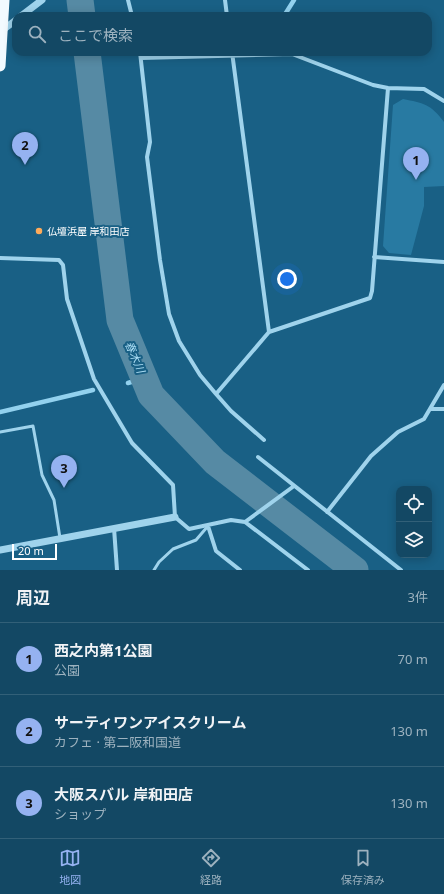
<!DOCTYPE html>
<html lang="ja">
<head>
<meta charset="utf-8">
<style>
	body { margin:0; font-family:"Noto Sans","Noto Sans JP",sans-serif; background:#20526d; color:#f1f3f6 }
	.controls { position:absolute; right:12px; bottom:12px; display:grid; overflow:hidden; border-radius:8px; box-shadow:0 2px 10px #0003 }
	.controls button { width:36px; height:36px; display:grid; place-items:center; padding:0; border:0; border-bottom:1px solid #326078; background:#134864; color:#f1f3f6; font:20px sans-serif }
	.scale { position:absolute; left:12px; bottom:10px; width:45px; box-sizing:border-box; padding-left:4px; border:2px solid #fff; border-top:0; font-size:11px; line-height:14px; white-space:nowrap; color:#fff; -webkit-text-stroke:3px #196085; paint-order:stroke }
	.you { position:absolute; left:287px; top:279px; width:14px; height:14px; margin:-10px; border:3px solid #fff; border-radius:50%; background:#1a73e8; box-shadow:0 0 0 6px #1a73e833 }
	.badge { display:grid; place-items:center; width:26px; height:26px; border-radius:50%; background:#95b2f1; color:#111; font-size:13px; font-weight:700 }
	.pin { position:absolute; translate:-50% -33px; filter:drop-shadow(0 1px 2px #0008) }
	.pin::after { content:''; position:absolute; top:21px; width:14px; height:12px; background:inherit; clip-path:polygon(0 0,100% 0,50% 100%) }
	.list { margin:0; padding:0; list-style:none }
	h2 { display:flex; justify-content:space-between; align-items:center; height:52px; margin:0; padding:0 16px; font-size:17px }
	h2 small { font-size:13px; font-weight:400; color:#9db2bf }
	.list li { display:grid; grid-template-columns:26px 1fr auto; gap:12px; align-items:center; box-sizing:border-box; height:72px; padding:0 16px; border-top:1px solid #326078 }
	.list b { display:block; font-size:15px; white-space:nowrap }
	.list p { margin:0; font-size:13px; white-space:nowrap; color:#9db2bf }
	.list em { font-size:13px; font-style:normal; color:#9db2bf }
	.icon { flex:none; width:22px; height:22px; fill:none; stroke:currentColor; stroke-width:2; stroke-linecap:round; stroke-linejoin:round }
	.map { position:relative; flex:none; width:444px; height:570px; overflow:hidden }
	.search { position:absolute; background:#134864; box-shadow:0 2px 10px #0003; left:12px; right:12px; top:12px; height:44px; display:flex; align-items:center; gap:10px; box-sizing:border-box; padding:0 14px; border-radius:12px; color:#9db2bf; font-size:15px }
	.sheet { height:268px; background:#134864 }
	nav { display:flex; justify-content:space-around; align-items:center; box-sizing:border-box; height:56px; border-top:1px solid #326078; background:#134864; font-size:11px; color:#9db2bf }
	nav a { display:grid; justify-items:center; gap:2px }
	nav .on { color:#95b2f1 }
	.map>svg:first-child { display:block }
	.park { fill:#287aa2 }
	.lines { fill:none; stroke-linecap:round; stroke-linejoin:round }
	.stream { stroke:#92d1ee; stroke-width:4.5 }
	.river { stroke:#568aa4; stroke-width:27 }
	.service { stroke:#9fd3ec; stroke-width:3 }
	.minor { stroke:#9fd3ec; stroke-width:4 }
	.tertiary { stroke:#9fd3ec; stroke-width:7 }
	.trunk { stroke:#f2faff; stroke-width:11 }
	.poi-dot { fill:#ffab5a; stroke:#196085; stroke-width:1.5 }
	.labels { text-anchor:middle; stroke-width:4; stroke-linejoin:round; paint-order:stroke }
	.poi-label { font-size:10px; fill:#fff; stroke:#196085; text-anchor:start }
	.water-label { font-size:11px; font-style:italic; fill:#aadcf3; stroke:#196085 }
</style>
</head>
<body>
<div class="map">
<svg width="444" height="570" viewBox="0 0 444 570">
	<rect width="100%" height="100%" fill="#196085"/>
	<!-- park -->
	<path class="park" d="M403,99c20,4 28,5 41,23v64l-20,1v19l-13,49 -22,-2 -6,-7 10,-141z"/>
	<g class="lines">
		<!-- stream -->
		<path class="stream" d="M284,16l10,-16
			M128,383l16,-5
			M0,412l93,-22"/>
		<!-- river -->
		<path class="river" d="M80,0l2,16
			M87,52l33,268 31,75 64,67 140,108"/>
		<!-- service -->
		<path class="service" d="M0,432l33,-6 9,49 12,25 6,38
			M154,570l5,-8 14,-13 23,-9 12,-14"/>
		<!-- minor -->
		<path class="minor" d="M128,0l4,16
			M225,0l2,16
			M140,52l10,90 -3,15 13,103 9,54 10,27 21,34 16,19 15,17 33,29
			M232,52l37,280
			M141,58l151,-4 81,31 15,3 36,1 20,12
			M374,257l70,5
			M0,258l59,2 4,5 4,34 27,80 38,64 41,42 2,32 14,12 42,-9 14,2 63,48
			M216,394l53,-62 101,-34 2,-7 16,-203
			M430,409h14
			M258,457l143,113
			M327,512l44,-56 27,-24 26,-13 20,-34
			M245,522l49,-36
			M208,526l8,25 24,19
			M114,528l3,42"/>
		<!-- tertiary -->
		<path class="tertiary" d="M21,16l21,-16
			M0,32l16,-12
			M0,550l175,-33"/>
		<!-- trunk -->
		<path class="trunk" d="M0,66l4,-66"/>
	</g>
	<!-- markers -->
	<circle class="poi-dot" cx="39" cy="231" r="4"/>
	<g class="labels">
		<!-- poi labels -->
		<g class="poi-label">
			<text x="47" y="235">仏壇浜屋 岸和田店</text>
		</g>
		<!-- water labels -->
		<g class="water-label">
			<text transform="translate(135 357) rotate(67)" y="4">春木川</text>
		</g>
	</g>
</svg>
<div class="controls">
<button><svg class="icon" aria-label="locate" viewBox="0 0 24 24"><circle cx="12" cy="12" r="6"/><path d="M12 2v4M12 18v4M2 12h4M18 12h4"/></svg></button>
<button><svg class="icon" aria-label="layers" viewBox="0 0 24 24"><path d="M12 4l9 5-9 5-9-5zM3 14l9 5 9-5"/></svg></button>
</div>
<div class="scale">20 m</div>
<div class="you"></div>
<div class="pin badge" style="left:416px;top:180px">1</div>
<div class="pin badge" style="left:25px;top:165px">2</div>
<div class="pin badge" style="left:64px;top:488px">3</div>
<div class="search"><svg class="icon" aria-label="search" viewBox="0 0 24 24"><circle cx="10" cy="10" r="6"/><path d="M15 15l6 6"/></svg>ここで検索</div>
</div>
<section class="sheet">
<h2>周辺<small>3件</small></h2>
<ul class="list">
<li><span class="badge">1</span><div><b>西之内第1公園</b><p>公園</p></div><em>70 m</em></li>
<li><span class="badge">2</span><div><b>サーティワンアイスクリーム</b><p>カフェ · 第二阪和国道</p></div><em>130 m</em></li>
<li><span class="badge">3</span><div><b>大阪スバル 岸和田店</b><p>ショップ</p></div><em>130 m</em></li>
</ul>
</section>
<nav>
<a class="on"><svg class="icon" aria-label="map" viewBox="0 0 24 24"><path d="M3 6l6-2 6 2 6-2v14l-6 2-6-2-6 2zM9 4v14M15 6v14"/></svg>地図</a>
<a><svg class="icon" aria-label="directions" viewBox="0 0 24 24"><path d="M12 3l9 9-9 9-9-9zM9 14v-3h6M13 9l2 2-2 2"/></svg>経路</a>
<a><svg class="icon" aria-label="saved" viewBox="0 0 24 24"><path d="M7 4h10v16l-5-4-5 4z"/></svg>保存済み</a>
</nav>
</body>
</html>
